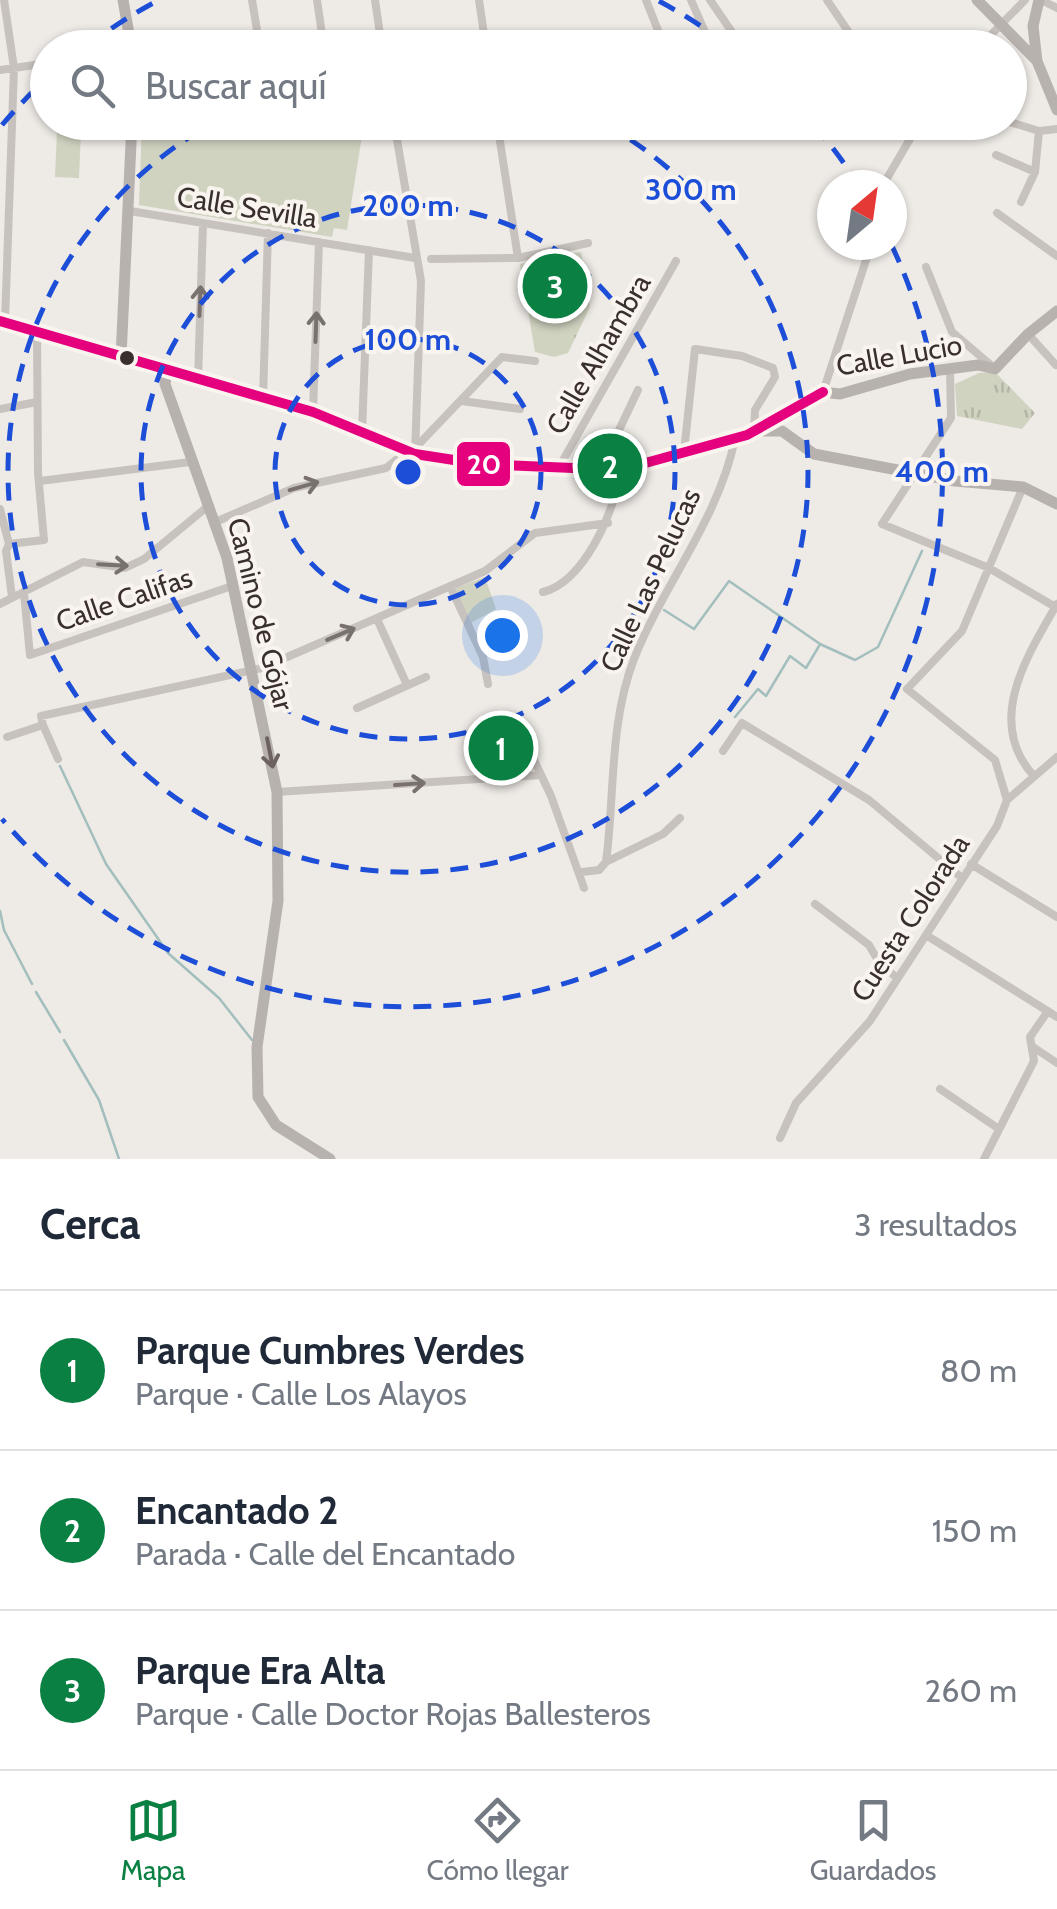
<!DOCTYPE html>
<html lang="es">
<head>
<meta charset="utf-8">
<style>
	body { margin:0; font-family:Cabin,sans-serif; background:#f6f6f7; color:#1f2937 }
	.compass { position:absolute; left:817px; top:170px; width:90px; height:90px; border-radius:50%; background:#fff; box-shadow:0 2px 8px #0004; rotate:29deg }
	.you { position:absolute; left:502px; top:635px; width:35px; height:35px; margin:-25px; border:8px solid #fff; border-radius:50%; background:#1a73e8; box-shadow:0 0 0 15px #1a73e833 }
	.badge { display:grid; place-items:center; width:65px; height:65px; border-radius:50%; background:#0b8043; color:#fff; font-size:32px; font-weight:700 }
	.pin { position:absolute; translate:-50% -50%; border:5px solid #fff; box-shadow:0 2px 10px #0006 }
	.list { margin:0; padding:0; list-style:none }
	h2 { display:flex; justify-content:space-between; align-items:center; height:130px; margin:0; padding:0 40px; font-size:42px }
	h2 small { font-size:32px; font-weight:400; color:#747a83 }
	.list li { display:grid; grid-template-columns:65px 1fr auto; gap:30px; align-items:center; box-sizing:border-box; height:160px; padding:0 40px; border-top:2px solid #e0e1e3 }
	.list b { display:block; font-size:38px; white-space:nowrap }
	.list p { margin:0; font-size:32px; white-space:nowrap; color:#747a83 }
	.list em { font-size:32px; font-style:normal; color:#747a83 }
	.icon { flex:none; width:55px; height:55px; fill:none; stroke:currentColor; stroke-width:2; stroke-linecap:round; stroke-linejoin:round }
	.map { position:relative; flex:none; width:1057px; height:1159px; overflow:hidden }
	.search { position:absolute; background:#fff; box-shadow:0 2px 8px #0004; left:30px; right:30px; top:30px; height:110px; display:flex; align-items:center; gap:25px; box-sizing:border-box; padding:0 35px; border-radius:55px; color:#747a83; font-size:38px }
	.sheet { height:610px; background:#fff }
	nav { display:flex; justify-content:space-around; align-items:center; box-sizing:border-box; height:140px; border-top:2px solid #e0e1e3; background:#fff; font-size:28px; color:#747a83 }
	nav a { display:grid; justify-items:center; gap:5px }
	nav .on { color:#0b8043 }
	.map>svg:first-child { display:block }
	.grass { fill:url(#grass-tufts) }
	.garden { fill:#d1d3c1 }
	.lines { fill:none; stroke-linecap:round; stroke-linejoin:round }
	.stream { stroke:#a3bfbd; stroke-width:2.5 }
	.street { stroke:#c8c2be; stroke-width:8 }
	.secondary { stroke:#b8b2af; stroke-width:11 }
	.bus-1-casing { stroke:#faf4ef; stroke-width:18 }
	.bus-1 { stroke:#e5007d; stroke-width:10 }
	.oneway { stroke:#79716e }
	.oneway2 { stroke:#6c6360 }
	.ring { fill:none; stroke:#1d4ed8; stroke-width:5; stroke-dasharray:18 12 }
	.bus-dot { fill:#392f2c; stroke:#faf4ef; stroke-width:4 }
	.labels { text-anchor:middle; stroke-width:8; stroke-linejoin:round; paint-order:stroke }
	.street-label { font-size:28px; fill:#392f2c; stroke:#faf4ef }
	.centre { fill:#1d4ed8; stroke:#faf4ef; stroke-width:5 }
	.ring-label { font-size:30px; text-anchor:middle; font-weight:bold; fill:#1d4ed8; stroke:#faf4ef; stroke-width:8; stroke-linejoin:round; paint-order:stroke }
	.line-badge { stroke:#faf4ef; stroke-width:4 }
	.badge-label { font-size:28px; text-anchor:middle; font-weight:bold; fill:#fff }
</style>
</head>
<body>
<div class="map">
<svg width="1057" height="1159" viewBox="0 0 1057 1159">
	<defs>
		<pattern id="grass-tufts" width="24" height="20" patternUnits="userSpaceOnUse" patternTransform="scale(2.5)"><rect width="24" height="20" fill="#d1d3c1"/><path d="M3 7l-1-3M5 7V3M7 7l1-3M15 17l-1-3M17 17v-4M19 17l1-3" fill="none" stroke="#b4b5a6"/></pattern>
	</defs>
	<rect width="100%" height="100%" fill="#eeeae6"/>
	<!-- grass -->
	<path class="grass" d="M581,252l9,55 -22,46 -14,4 -19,-5 -15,-88z
		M995,372l40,41 -13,16 -65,-13 -2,-32 24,-11z
		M475,723l40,2 19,45 -55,3z"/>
	<!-- garden -->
	<path class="garden" d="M142,123h222l-17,107 -13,-2 -2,9 -193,-32z
		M57,130l24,1 -2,47 -24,-1z
		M485,577l11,32 -25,14 -16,-35z"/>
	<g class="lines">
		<!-- stream -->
		<path class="stream" d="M664,610l30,19 35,-48 91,63 35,16 23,-13 44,-96
			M735,717l23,-28 8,7 24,-40 16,12 13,-22
			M60,766l46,98 62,89 51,45 33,42
			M0,911l4,19 28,54
			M36,992l24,40
			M64,1040l35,60 20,59"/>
		<!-- street -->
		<path class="street" d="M4,0l10,68 -9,254
			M252,0l8,48
			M317,0l7,48
			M375,0l7,48
			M479,0l7,48
			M646,0l19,48
			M691,0l21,48
			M710,0l33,48
			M827,0l25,37 22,11
			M1041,0l16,8
			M978,48l47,-48
			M0,70l48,-7
			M394,122l27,159 -6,173
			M490,122l62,12
			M497,122l21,136
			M1010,122l29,9 18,-2
			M996,155l39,17
			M883,185l37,-63
			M1021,202l14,-30 4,-41
			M130,211l285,47
			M997,213l60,43
			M431,259l87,-1 70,-15
			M926,267l26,65 40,34
			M4,322l117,35
			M1028,334l28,31
			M950,372l1,46 -69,106 107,44 68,40
			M198,380l5,-157
			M823,392l48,-147
			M263,398l5,-165
			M462,401l58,8
			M0,409l37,-7
			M313,412l6,-170
			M362,432l7,-182
			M418,445l84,-88 33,4
			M684,452l11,-103 47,7 31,12 2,9 -20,33 -1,21
			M558,469l118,-208
			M600,470l38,-80
			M40,481l150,-19
			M0,509l9,35 -3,7 6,46
			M213,523l81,-35 92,-20 21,-17
			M9,544l35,-4 -6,-67 -1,-141
			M450,586l33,71 5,27
			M543,592c41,-10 73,-82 77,-122
			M24,593l6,62 202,-69
			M0,604l83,-42 42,6 19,-9 63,-52
			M377,619l30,66
			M357,708l69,-31
			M43,725l15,34
			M518,726l33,70 33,92
			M7,737l36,-12 -2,-9 221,-48 223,-97 50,-38 73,-10
			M723,751l19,-28 127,77 93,78
			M1033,775c-48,-54 -6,-119 24,-171
			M277,792l264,-17
			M1007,800l-12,-40 -88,-71 55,-58 61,-144
			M606,862l57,-28 17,-16
			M971,864l86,53
			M582,872l17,-2 7,-8c9,-68 3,-138 28,-203 29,-74 86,-142 101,-221
			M815,904l54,41 11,19 16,13
			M926,935l131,82
			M1033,1047l24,16
			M940,1089l59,40
			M780,1138l16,-35 74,-82 127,-195 10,-26 50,-43
			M984,1159l50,-98 -4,-24 18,-26"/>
		<!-- secondary -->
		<path class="secondary" d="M123,0l6,34
			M977,0l60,61 20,49
			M129,34l8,3 4,11
			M113,48l3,-9 13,-5
			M1037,61l-4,-35 6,-26
			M132,122l-11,235 192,55 102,42 65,10 120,6h20l127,-35 76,-43 17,2 70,-20 68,-9 17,4 33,-35 29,-23
			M167,370l-2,14 62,174 50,234 1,109 -21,146 1,50 18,28 54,34
			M754,431h28l32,23 141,27 68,6 34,17"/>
		<defs>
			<path id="bus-1" d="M0,321l313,91 102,42 65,10 140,6 127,-35 76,-43"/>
		</defs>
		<!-- bus-1 casing -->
		<use href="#bus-1" class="bus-1-casing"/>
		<!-- bus-1 -->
		<use href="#bus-1" class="bus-1"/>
	</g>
	<!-- one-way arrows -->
	<defs><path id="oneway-shaft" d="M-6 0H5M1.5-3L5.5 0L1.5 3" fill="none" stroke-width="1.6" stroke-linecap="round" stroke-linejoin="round" transform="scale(2.5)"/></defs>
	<g class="oneway">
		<use href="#oneway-shaft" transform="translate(200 301) rotate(-88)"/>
		<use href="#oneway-shaft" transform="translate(316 327) rotate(-88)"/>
		<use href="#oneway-shaft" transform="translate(304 486) rotate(-16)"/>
		<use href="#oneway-shaft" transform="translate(113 565) rotate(3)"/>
		<use href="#oneway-shaft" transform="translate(341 634) rotate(-23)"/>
		<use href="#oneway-shaft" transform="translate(410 784) rotate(-4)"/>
	</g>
	<use class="oneway2" href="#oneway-shaft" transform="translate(270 753) rotate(79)"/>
	<!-- distance rings -->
	<g class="ring">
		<circle cx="408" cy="472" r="133"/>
		<circle cx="408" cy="472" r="267"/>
		<path d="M605 124A400 400 0 1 1 211 124"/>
		<path d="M2 125A534 534 0 0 1 47 78M87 46A534 534 0 0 1 157 1M659 1A534 534 0 0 1 729 46M814 125A534 534 0 0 1 856 181M892 246A534 534 0 0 1 2 819"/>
	</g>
	<!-- markers -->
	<circle class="bus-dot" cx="127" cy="358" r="9"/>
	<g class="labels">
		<!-- street labels -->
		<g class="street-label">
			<text transform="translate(247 207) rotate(9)" y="10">Calle Sevilla</text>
			<text transform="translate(598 354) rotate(-60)" y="10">Calle Alhambra</text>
			<text transform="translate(899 355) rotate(-10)" y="10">Calle Lucio</text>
			<text transform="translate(650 580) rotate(-65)" y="10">Calle Las Pelucas</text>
			<text transform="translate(124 599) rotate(-19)" y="10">Calle Califas</text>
			<text transform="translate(261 614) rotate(76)" y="10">Camino de Gójar</text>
			<text transform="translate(910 918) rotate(-57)" y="10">Cuesta Colorada</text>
		</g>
	</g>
	<circle cx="408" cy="472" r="15" class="centre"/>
	<g class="ring-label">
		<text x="691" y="200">300 m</text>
		<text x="408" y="216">200 m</text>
		<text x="408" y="350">100 m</text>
		<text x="942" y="482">400 m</text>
	</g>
	<rect class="line-badge" x="455" y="440" width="57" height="48" rx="10" fill="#e5007d"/>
	<g class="badge-label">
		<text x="484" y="474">20</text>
	</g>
</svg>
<svg class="compass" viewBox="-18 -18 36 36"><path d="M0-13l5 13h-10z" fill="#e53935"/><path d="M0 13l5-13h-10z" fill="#747a83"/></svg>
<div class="you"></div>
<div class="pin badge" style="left:501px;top:748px">1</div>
<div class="pin badge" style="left:610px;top:466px">2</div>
<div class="pin badge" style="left:555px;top:286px">3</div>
<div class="search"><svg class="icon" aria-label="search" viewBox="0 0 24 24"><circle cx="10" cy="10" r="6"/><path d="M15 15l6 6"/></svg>Buscar aquí</div>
</div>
<section class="sheet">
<h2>Cerca<small>3 resultados</small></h2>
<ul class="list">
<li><span class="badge">1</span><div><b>Parque Cumbres Verdes</b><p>Parque · Calle Los Alayos</p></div><em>80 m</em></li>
<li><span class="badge">2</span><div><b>Encantado 2</b><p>Parada · Calle del Encantado</p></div><em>150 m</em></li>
<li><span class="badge">3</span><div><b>Parque Era Alta</b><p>Parque · Calle Doctor Rojas Ballesteros</p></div><em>260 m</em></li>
</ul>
</section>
<nav>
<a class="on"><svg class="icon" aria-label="map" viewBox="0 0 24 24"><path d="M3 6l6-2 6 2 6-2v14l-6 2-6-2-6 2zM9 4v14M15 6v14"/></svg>Mapa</a>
<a><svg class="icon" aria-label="directions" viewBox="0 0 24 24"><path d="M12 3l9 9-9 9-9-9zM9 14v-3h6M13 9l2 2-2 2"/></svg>Cómo llegar</a>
<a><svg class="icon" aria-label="saved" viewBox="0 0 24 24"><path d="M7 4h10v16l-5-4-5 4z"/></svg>Guardados</a>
</nav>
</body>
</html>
